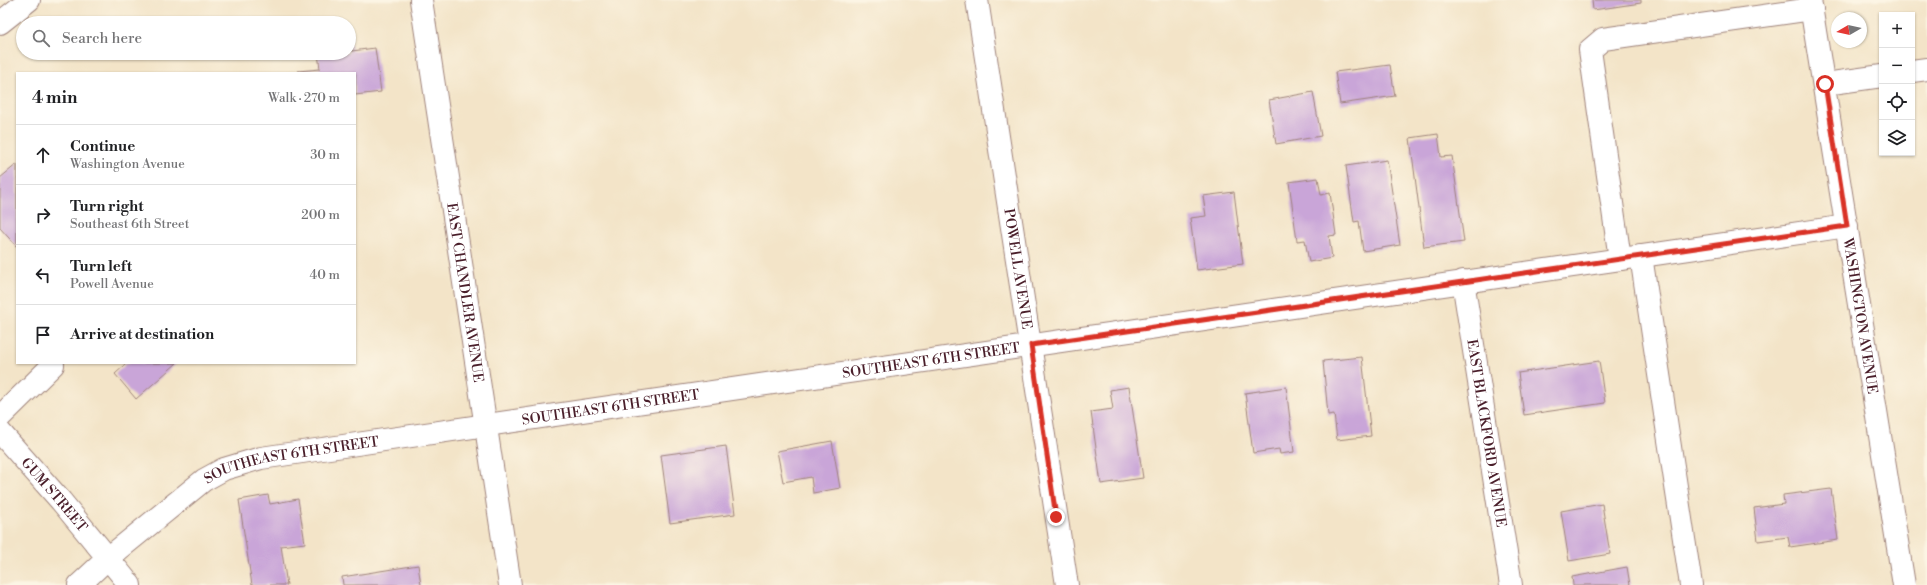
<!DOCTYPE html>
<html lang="en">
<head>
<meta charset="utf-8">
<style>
	body { margin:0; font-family:"Libre Bodoni",serif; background:#f2f2f2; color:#202124 }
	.controls { position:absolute; right:12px; top:12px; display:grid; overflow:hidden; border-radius:0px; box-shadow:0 1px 3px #0004 }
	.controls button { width:36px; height:36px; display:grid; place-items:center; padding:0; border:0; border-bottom:1px solid #e0e0e0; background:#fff; color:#202124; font:20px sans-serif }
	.compass { position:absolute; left:1831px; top:12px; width:36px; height:36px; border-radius:50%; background:#fff; box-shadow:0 1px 3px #0004; rotate:261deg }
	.stop { position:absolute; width:12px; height:12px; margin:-9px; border:3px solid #d93025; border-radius:50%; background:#fff }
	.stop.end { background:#d93025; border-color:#fff; box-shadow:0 1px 4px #0008 }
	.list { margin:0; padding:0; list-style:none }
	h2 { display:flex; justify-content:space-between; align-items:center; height:52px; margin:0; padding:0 16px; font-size:17px }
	h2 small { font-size:13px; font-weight:400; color:#757577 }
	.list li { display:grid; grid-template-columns:26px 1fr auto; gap:12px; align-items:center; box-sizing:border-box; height:60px; padding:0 16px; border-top:1px solid #e0e0e0 }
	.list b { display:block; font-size:15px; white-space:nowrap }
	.list p { margin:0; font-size:13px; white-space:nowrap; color:#757577 }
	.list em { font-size:13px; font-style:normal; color:#757577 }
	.icon { flex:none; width:22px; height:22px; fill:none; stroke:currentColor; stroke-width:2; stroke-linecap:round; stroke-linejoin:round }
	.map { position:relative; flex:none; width:1927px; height:585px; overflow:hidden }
	.search { position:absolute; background:#fff; box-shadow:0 1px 3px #0004; left:16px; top:16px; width:340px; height:44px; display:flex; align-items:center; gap:10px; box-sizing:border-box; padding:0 14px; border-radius:22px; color:#757577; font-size:15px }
	.panel { position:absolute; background:#fff; box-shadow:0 1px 3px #0004; left:16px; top:72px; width:340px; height:292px; border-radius:0px }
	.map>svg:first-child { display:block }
	.building { fill:#c9a5d8 }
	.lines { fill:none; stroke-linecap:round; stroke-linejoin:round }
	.minor-casing { stroke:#9e827a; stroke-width:24 }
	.minor { stroke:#fff; stroke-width:22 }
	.route { stroke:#d93025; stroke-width:5 }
	.labels { text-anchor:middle; stroke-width:3; stroke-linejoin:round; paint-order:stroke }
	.street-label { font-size:14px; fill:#4a1f2b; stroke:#fcf5e5 }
</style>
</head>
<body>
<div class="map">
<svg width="1927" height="585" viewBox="0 0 1927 585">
	<rect width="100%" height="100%" fill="#fcf5e5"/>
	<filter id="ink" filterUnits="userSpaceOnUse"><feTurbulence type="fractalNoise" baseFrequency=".025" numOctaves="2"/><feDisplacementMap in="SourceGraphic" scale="8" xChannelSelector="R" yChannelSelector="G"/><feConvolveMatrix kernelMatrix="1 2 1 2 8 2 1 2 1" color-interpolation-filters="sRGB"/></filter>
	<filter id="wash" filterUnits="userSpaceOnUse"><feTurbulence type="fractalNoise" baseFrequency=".012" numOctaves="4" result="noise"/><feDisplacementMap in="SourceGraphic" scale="16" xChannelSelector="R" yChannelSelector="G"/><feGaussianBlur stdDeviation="0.9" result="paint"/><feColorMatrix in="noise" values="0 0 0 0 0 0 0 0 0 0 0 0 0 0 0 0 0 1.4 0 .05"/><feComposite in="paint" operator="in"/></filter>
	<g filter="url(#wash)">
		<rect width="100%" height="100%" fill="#f3e4c8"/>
		<g id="blocks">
			<!-- building -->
			<path class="building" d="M1592,0h49v3l-48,7z
				M351,44l1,7 23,-3 6,44 -26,3v-22h-56l-1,-2 22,-2 -2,-16h31v-8z
				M1390,65l5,31 -55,8 -5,-32z
				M1313,92l8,44 -45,8 -7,-44z
				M1438,134l3,23 11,-1 12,86 -40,5 -14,-109z
				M1387,160l13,85 -37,6 -4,-30 -5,1 -8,-56z
				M17,164v83l-17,-19v-50z
				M1318,178l3,17 9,-2 6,42 -7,1 3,22 -23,4 -4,-22 -8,1 -8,-59z
				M1234,192l9,72 -46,6 -7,-52 16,-2 -3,-20z
				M1362,357l9,79 -34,4 -3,-26 -6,1 -5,-54z
				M1599,361l6,42 -81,12 -6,-42z
				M124,363h53l-41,36 -21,-25 10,-9z
				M1129,387l14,91 -42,6 -10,-72 22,-3 -3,-19z
				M1286,387l8,65 -14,2 -1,-5 -26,4 -8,-60z
				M832,441l8,47 -27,5 -2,-16 -28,5 -6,-31z
				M726,446l9,68 -65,9 -9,-68z
				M1831,489l7,51 -48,7 -2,-10 -30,4 -4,-33 30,-4 -1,-9z
				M268,495l2,9 28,-5 7,44 -24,3 6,39h-35l-13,-85z
				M1602,504l8,50 -41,7 -8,-50z
				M418,565l3,20h-78l-1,-8z
				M1627,567l3,18h-57l-1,-8z"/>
		</g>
	</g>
	<g filter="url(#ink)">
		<use href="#blocks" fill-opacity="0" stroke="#9e827a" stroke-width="1"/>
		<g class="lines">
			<defs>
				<g id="minor">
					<path id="s1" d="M421,0l89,585"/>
					<path id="s2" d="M977,0l90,585"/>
					<path id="s3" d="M1810,0l94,585"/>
					<path d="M0,23l29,-23"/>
					<path d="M1912,71l15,-2"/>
					<path d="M1825,84l57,-8"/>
					<path d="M1641,256l50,329"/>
					<path d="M1620,259l-30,-209 13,-11 209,-30"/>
					<path id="s4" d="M1463,281l48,304"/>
					<path d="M0,417l53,-52"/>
					<path id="s5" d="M0,432l61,69 69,84"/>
					<path id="s6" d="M79,585l28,-26 97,-79 20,-11 37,-11 1586,-232"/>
				</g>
			</defs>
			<!-- minor casing -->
			<use href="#minor" class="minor-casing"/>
			<!-- minor -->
			<use href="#minor" class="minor"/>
		</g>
	</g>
	<g class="lines" filter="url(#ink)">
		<!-- route -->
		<path class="route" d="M1056,517l-25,-172 816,-119 -22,-142"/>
	</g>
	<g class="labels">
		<!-- street labels -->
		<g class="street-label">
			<text dy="5" stroke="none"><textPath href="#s2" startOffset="272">POWELL AVENUE</textPath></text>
			<text dy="5" stroke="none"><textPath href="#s1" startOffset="296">EAST CHANDLER AVENUE</textPath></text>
			<text dy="5" stroke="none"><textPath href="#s3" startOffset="320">WASHINGTON AVENUE</textPath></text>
			<text dy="5" stroke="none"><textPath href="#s6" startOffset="902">SOUTHEAST 6TH STREET</textPath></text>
			<text dy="5" stroke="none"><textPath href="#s6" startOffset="578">SOUTHEAST 6TH STREET</textPath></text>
			<text dy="5" stroke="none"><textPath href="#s4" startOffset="154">EAST BLACKFORD AVENUE</textPath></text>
			<text dy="5" stroke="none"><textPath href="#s6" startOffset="254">SOUTHEAST 6TH STREET</textPath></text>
			<text dy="5" stroke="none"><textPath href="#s5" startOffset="83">GUM STREET</textPath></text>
		</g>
	</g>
</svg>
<div class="controls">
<button>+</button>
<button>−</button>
<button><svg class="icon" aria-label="locate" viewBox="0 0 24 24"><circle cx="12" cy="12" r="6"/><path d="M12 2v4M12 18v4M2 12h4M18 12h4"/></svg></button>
<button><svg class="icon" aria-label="layers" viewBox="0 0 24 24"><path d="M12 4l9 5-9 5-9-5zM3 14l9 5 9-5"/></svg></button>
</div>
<svg class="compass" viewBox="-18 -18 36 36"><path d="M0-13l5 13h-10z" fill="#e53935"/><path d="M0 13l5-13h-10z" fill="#757577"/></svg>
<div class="stop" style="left:1825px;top:84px"></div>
<div class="stop end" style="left:1056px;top:517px"></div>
<div class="search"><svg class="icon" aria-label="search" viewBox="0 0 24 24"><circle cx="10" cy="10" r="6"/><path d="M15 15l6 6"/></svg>Search here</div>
<section class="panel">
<h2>4 min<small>Walk · 270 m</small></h2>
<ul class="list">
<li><svg class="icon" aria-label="ahead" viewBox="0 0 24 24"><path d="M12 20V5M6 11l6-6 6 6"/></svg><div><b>Continue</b><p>Washington Avenue</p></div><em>30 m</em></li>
<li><svg class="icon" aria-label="right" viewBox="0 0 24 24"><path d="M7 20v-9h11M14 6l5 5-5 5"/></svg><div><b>Turn right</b><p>Southeast 6th Street</p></div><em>200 m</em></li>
<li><svg class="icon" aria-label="left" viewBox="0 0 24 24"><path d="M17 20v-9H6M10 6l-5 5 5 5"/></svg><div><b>Turn left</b><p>Powell Avenue</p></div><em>40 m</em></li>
<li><svg class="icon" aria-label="arrive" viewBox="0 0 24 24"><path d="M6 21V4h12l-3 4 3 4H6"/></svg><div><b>Arrive at destination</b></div></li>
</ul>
</section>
</div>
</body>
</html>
